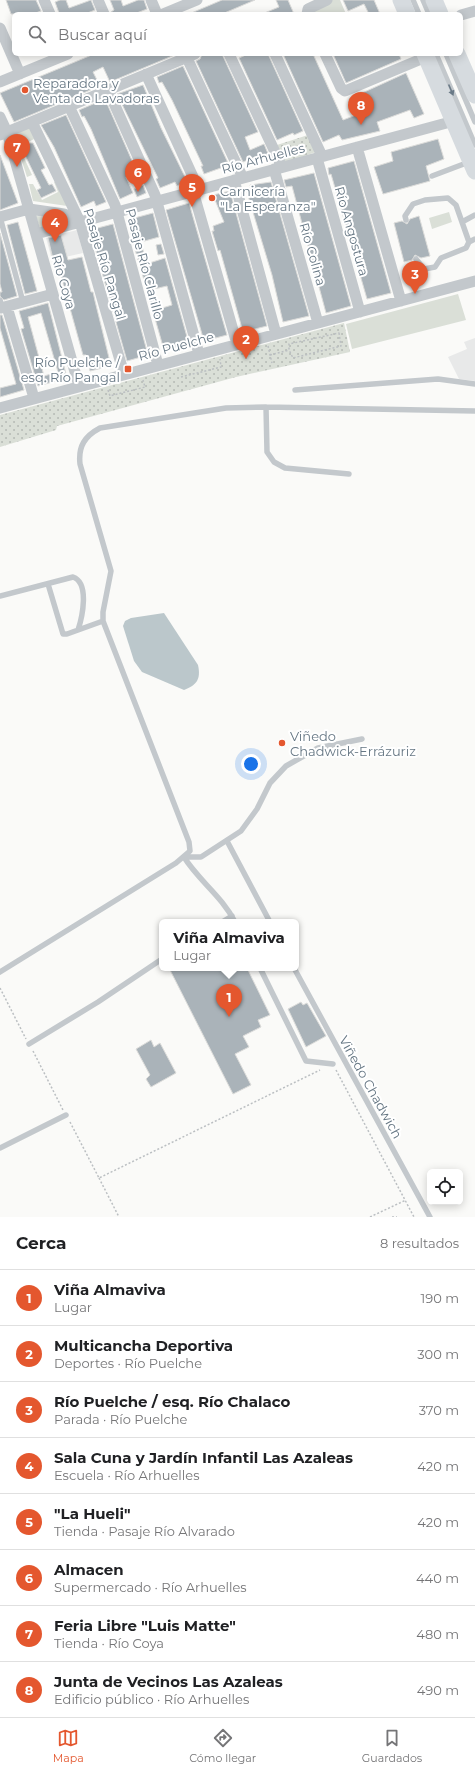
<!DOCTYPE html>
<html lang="es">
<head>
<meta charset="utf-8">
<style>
	body { margin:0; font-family:Montserrat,sans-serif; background:#f2f2f2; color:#202124 }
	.controls { position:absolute; right:12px; bottom:12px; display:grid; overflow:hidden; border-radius:6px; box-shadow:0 2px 10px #0003 }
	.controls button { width:36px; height:36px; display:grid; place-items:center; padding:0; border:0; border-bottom:1px solid #e0e0e0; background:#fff; color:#202124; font:20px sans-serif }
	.you { position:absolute; left:251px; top:764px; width:14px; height:14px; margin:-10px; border:3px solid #fff; border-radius:50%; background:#1a73e8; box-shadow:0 0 0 6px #1a73e833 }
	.badge { display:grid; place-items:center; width:26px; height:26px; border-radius:50%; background:#e4572e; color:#fff; font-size:13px; font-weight:700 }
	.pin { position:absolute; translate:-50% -33px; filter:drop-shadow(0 1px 2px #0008) }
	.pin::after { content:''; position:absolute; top:21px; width:14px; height:12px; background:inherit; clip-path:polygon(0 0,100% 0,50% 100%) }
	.popup { position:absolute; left:159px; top:919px; width:140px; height:52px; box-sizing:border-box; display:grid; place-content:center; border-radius:6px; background:#fff; filter:drop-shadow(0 1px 3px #0005); font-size:13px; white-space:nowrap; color:#757577 }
	.popup b { font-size:15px; color:#202124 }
	.popup::after { content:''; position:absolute; left:50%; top:100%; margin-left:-8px; border:8px solid transparent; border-top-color:#fff }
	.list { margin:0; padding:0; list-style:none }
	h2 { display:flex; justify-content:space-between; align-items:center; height:52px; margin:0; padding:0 16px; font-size:17px }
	h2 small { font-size:13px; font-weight:400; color:#757577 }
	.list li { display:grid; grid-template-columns:26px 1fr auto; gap:12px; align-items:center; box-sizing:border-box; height:56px; padding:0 16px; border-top:1px solid #e0e0e0 }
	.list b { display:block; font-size:15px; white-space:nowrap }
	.list p { margin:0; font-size:13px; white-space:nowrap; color:#757577 }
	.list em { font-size:13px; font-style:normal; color:#757577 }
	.icon { flex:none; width:22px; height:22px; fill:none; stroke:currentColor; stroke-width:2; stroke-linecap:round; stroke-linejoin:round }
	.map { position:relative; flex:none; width:475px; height:1217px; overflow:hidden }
	.search { position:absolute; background:#fff; box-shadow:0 2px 10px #0003; left:12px; right:12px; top:12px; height:44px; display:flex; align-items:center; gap:10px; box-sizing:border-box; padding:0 14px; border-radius:6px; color:#757577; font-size:15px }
	.sheet { height:500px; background:#fff }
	nav { display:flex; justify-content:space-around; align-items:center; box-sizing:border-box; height:56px; border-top:1px solid #e0e0e0; background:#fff; font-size:11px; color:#757577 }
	nav a { display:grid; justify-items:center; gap:2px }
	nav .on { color:#e4572e }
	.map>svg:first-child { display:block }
	.built { fill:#e8e9e9 }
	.grass { fill:#dadfd7 }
	.park { fill:url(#park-dots) }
	.water { fill:#bbc7cb }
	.building { fill:#aab3b9; stroke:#dcdcda; fill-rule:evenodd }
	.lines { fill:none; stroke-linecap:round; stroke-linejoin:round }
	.path { stroke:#bbbfc2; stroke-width:1.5; stroke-dasharray:2 2; stroke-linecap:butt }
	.service { stroke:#c3c8cc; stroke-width:5.5 }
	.minor { stroke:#c3c8cc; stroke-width:11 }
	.primary { stroke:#d6dbdf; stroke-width:17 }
	.oneway { fill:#6a7a87 }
	.poi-dot { fill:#e4572e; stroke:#fff; stroke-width:1.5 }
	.labels { text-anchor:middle; stroke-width:4; stroke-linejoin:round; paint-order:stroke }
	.poi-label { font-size:13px; fill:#657683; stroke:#fff; text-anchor:start }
	.street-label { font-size:13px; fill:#657683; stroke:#fff }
</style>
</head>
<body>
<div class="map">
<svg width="475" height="1217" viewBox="0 0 475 1217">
	<defs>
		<pattern id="park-dots" width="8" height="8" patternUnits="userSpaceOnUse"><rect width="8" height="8" fill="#dadfd7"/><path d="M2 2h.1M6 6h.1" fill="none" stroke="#b4b9b4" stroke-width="1.8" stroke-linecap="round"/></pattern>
	</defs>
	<rect width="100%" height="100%" fill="#fafaf8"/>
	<!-- built -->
	<path class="built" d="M77,230l6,23 -31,7 -6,-22z
		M475,338v43l-16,-2 -11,-22 19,-8 -3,-7z"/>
	<!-- grass -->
	<path class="grass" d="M331,0h9l6,14h-33l-3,-5z
		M31,127l22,50 -19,-38 -15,8 13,28 -5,2 -14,-44z
		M57,180l10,26 -34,-5 -4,-17h4l9,16 16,-8 -4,-10z
		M449,212l3,10 -20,7 -3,-11z
		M36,216l28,2 3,3 -27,8z
		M458,294l8,26 -114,29 -6,-25z"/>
	<!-- park -->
	<path class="park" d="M308,135l8,17 -31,11 -8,-18z
		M344,323l6,29 -114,25 -179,49 -1,4 -56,17v-32z"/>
	<!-- water -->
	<path class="water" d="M164,613l34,52c3,14 -1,20 -14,25l-42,-18 -8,-11 -11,-35 2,-5 6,-3z"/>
	<!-- building -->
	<path class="building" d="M6,0h30l5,11 -8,3h-22z
		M60,0h6l3,8 22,-8 4,10 -10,4h-28l2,-1 -4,-11z
		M110,0h11l2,6 15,-6h6l3,9 -13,5h-23v-2l3,-2z
		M222,0h33l-33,14h-33z
		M276,0h12l6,14h-32l17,-7z
		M343,0h31l6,14h-11l-5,-10 -16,7z
		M94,54h83l-67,28 -7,-15 -10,5 7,14 -86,36 -14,-29z
		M202,54h20l36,78 -13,5 5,13 14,-6 5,12 -12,4 -1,-3 -13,5 -47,-101 4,-2z
		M248,54h20l35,77 -9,4 -1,-2 -16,7 -38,-82z
		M283,54h30l30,66 13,-5 -7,-16 57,-26 18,41 -10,4 -4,-8 -33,12 3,9 -38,9 -3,-5 -16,7z
		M333,54h66l2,5 -55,24z
		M183,66l46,99 -25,9 -3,-8h2l-31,-66 -10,-18 -3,1 -2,-6z
		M143,85l18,43 28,57 -4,1 -2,-3 -6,3 -2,-4 -15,6 -4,-9 2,-1 -41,-84z
		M105,99l32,73 -11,5 7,16 -13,6 -29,-70 -7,-13 -2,1 -3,-7z
		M66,115l40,87 -10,4 -2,-5 -13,6 -27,-60 -13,-22z
		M438,139l6,20 -18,7 4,15 -47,13 -9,-27 19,-6 -2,-9z
		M30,143h3l12,25 -4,2 8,15 3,-1 4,7 -15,7 -4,-8 4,-2 -20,-41z
		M0,155l18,48 -18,7z
		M354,161l37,132 -24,6 -36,-125 -2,1 -1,-7z
		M314,173l37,133 -25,7 -34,-127 -6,1 -2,-7z
		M271,182l38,134 -26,6 -11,-47 -26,-86 5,-1 -1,-3z
		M143,185l3,8 -9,4 -3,-8z
		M230,191l37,135 -24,6 -23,-82 -2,1 -6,-20h2l-1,-5 11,-4 -11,-27z
		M189,203l38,132 -23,6 -38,-131z
		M153,213l6,24 -18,5 4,16 -7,2 -11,-40z
		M419,216l11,40 -9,2 -6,-3 -3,5 -8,2 -10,-39 8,-2 5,3 3,-5z
		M18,222l19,69 -12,3 -18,-69z
		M113,224l35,131 -21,6 -37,-131z
		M0,233l17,63 -13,4 -4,-4v-4h2l-2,-8z
		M61,235l7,25 14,-3 9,35h2l2,9 16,65 -21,5 -4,-16h-3l-27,-97 -3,1 -5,-21z
		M161,244l3,10 -6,1 -2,-10z
		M165,258l24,86 -25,6 -24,-84zM167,286l5,19 -13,4 -5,-20z
		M48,303l19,75 -29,8 -17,-57 3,-1 -5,-17zM41,313l17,59 -14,4 -16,-59z
		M0,315h2l22,75 -24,7v-9l16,-4 -16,-56z
		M169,968h78l23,47 -12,5 3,7 -18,9 6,11 -14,7 16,31 -18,9z
		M301,1002l2,3 4,-2 19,33 -20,11 -18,-38z
		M151,1040l3,7 6,-4 16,30 -25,14 -5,-8 4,-4 -14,-26z"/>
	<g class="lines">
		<!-- path -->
		<path class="path" d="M339,333l2,13 -48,12 -4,-8v-6z
			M268,346l4,17
			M270,355l19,-5
			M181,377l40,-10 -1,-8
			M108,390l2,6 35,-9 -2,-7
			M0,988l26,51
			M33,1051l30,59
			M336,1070l78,147
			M70,1122l29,56 221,-108
			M99,1178l20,39
			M370,1217l36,-17
			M392,1217h5"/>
		<!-- service -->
		<path class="service" d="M413,0l6,14
			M423,0l6,14
			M436,54l39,91
			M446,54l29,68
			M432,176l37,-14
			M0,217l23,85
			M406,220l-1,-4 8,-12 12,-4 23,-2 8,7 13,37 -3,6 -25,10 -6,9 -11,2 -8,-10
			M462,222l13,-7
			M469,242l6,-3
			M0,300l2,8
			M295,390l143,-11 37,5
			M266,407l1,45 7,10 11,6 64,6
			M48,584l15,50h4l36,-13
			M0,596l73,-19c17,6 9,41 5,53
			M227,841l43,81
			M184,857h17l40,-26 16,-22 13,-26 16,-17 32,-18 44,-9
			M184,857c14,23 38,39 51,65
			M222,922l10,-6
			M260,968l46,93 27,3
			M294,968l136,249
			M0,972l176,-109 14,-12 -1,-9 -86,-221v-9l8,-41 -31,-107c-2,-18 5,-28 20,-36l126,-20 40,-1 209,4
			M29,1044l69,-42 64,-43
			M0,1148l66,-33"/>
		<!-- minor -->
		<path class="minor" d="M44,0l6,14
			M98,0l6,14
			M151,0l6,14
			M163,14l34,-14
			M307,14l1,-5 19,-9
			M461,15l14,-4
			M0,28l20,46
			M229,54l53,113
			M275,54l47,102
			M325,54l16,34 4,3 81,-34
			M187,58l56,120
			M146,74l53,116
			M0,82l68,-28
			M108,90l47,105 44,159
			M69,106l46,99 43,160
			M0,117l7,15 72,254
			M32,122l48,100 44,152
			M0,135l195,-81
			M357,147l44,154
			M317,158l43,154
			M274,169l44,154
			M234,180l42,154
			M193,191l44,153
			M0,217l29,-8 35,5 16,8
			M36,234l418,-113
			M7,307l27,91
			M1,308l52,-14
			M0,408l475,-127"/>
		<!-- primary -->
		<path class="primary" d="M401,0l6,14
			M434,0l6,14
			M425,54l50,117
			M457,54l18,41"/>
	</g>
	<!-- one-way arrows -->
	<defs><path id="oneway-solid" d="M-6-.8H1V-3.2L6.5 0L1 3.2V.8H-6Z"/></defs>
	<use class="oneway" href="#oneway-solid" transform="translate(451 90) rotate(67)"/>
	<!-- markers -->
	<g class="poi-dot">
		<circle cx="25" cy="90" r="4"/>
		<circle cx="212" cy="198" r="4"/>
		<rect x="124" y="365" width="8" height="8" rx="2"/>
		<circle cx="282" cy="743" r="4"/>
	</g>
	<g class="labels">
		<!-- poi labels -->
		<g class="poi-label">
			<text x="33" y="88">Reparadora y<tspan x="33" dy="15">Venta de Lavadoras</tspan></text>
			<text x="220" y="196">Carnicería<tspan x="220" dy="15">"La Esperanza"</tspan></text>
			<text x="120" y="367" text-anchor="end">Río Puelche /<tspan x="120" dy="15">esq. Río Pangal</tspan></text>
			<text x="290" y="741">Viñedo<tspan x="290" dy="15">Chadwick-Errázuriz</tspan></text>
		</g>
		<!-- street labels -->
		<g class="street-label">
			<text transform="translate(263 158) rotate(-15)" y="5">Río Arhuelles</text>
			<text transform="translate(352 231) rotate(74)" y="5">Río Angostura</text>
			<text transform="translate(313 254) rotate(74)" y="5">Río Colina</text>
			<text transform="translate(105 264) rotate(73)" y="5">Pasaje Río Pangal</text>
			<text transform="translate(145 264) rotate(75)" y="5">Pasaje Río Clarillo</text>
			<text transform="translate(64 282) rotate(74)" y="5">Río Coya</text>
			<text transform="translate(176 346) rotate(-15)" y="5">Río Puelche</text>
			<text transform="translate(371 1087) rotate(61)" y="5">Viñedo Chadwich</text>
		</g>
	</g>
</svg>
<div class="controls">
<button><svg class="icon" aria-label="locate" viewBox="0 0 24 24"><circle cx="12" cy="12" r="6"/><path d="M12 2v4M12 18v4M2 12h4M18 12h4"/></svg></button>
</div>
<div class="you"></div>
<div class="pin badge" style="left:229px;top:1017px">1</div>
<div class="popup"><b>Viña Almaviva</b>Lugar</div>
<div class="pin badge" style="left:246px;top:359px">2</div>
<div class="pin badge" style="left:415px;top:294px">3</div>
<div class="pin badge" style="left:55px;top:242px">4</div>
<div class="pin badge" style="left:192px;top:207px">5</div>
<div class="pin badge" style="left:138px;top:192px">6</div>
<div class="pin badge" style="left:17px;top:167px">7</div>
<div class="pin badge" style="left:361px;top:125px">8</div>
<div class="search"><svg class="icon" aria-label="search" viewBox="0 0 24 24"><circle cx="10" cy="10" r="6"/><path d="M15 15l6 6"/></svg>Buscar aquí</div>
</div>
<section class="sheet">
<h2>Cerca<small>8 resultados</small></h2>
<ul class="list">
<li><span class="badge">1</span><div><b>Viña Almaviva</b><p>Lugar</p></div><em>190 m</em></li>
<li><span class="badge">2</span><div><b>Multicancha Deportiva</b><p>Deportes · Río Puelche</p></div><em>300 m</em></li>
<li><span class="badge">3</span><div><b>Río Puelche / esq. Río Chalaco</b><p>Parada · Río Puelche</p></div><em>370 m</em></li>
<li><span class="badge">4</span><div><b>Sala Cuna y Jardín Infantil Las Azaleas</b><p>Escuela · Río Arhuelles</p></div><em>420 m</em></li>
<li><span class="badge">5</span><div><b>&quot;La Hueli&quot;</b><p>Tienda · Pasaje Río Alvarado</p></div><em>420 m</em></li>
<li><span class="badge">6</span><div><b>Almacen</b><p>Supermercado · Río Arhuelles</p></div><em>440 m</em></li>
<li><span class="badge">7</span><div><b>Feria Libre &quot;Luis Matte&quot;</b><p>Tienda · Río Coya</p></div><em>480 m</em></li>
<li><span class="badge">8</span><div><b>Junta de Vecinos Las Azaleas</b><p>Edificio público · Río Arhuelles</p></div><em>490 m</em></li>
</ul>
</section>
<nav>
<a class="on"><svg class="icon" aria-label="map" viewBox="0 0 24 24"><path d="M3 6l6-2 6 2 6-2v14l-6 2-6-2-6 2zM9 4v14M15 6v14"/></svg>Mapa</a>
<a><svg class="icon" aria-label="directions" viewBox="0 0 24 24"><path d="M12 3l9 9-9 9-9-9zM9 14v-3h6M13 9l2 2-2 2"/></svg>Cómo llegar</a>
<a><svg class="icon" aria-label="saved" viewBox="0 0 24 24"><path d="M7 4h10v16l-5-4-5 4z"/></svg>Guardados</a>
</nav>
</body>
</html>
